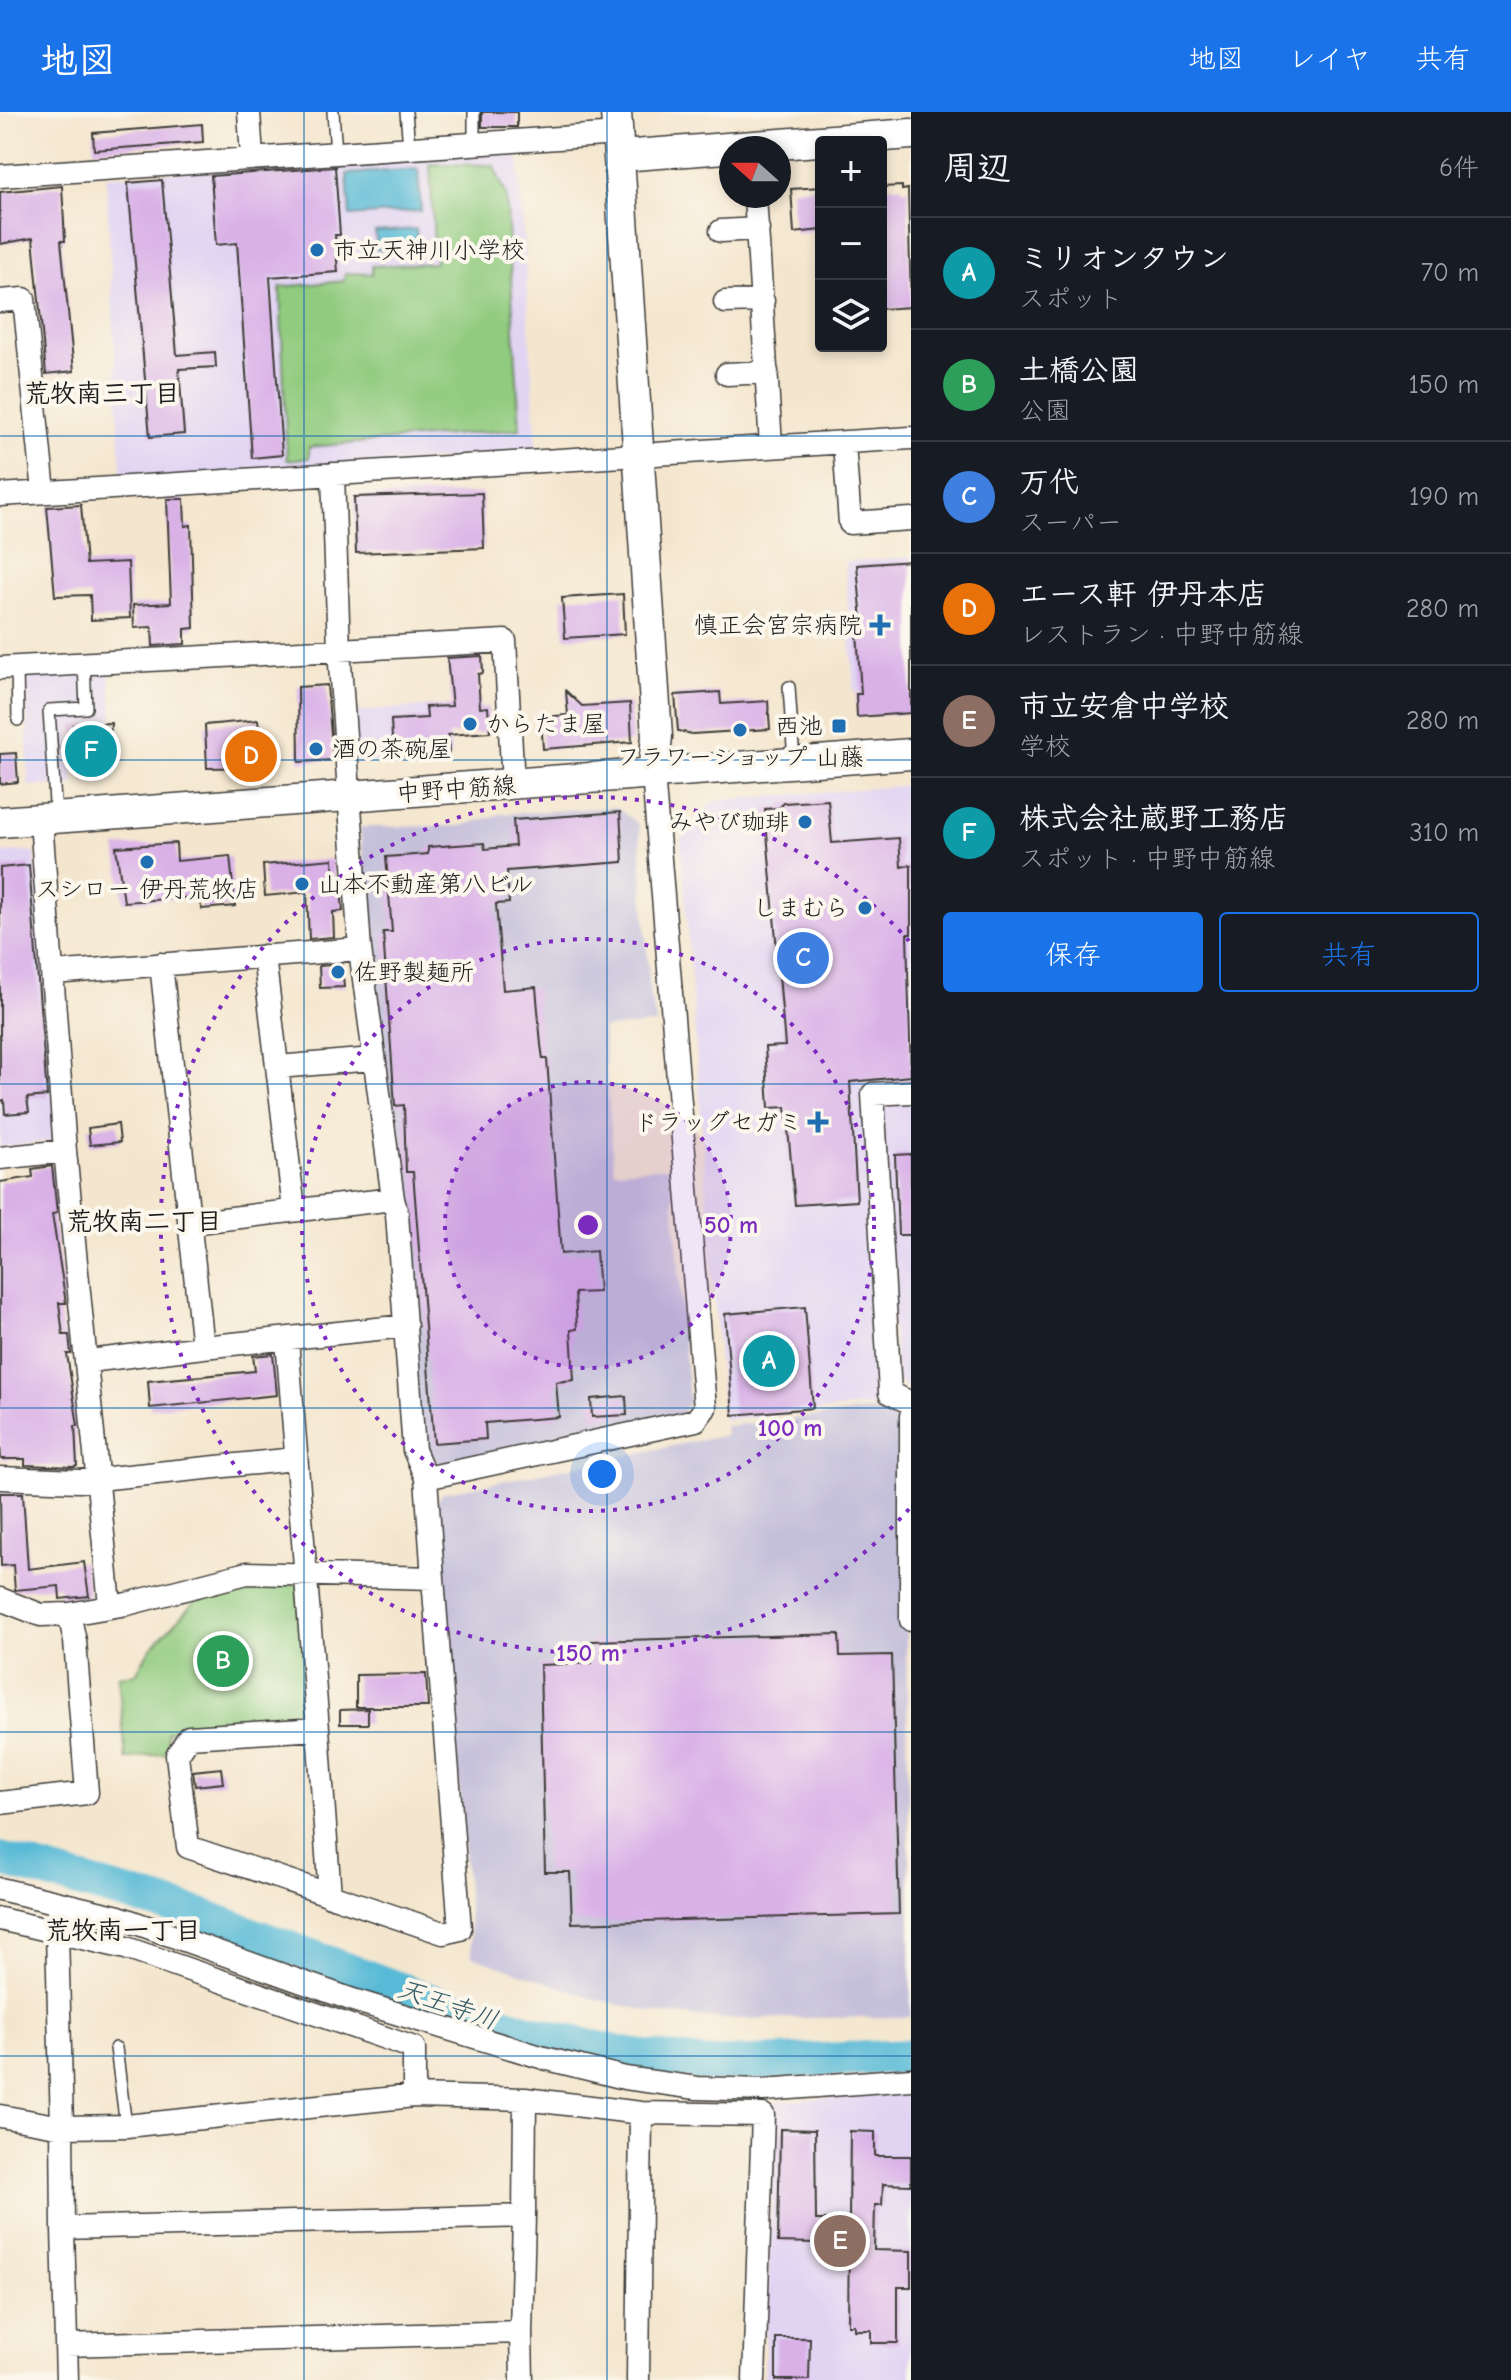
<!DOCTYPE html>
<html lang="ja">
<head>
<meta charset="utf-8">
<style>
	body { margin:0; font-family:"Comic Neue","Klee One",sans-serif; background:#20242c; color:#f1f3f6 }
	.controls { position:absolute; right:24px; top:24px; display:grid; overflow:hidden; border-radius:8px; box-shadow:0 4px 12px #0003 }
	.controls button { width:72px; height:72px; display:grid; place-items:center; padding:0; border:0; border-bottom:2px solid #363941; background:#171b24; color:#f1f3f6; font:40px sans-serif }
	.compass { position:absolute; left:719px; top:24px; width:72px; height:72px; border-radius:50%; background:#171b24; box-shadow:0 4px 12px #0003; rotate:291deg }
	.you { position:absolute; left:602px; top:1362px; width:28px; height:28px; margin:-20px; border:6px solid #fff; border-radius:50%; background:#1a73e8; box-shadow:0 0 0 12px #1a73e833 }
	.badge { display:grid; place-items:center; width:52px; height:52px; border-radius:50%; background:#1a73e8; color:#fff; font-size:26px; font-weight:700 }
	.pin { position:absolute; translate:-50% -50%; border:4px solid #fff; box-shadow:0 2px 8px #0006 }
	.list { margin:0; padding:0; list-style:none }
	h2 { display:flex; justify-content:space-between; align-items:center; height:104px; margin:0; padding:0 32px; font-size:34px }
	h2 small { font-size:26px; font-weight:400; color:#9ea1a6 }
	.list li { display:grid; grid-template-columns:52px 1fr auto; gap:24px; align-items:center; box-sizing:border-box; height:112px; padding:0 32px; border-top:2px solid #363941 }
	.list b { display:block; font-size:30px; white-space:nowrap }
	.list p { margin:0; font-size:26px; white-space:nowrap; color:#9ea1a6 }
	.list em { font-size:26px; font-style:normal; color:#9ea1a6 }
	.actions { display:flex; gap:16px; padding:24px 32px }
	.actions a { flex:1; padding:18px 0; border:2px solid #1a73e8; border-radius:8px; text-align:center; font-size:28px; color:#1a73e8 }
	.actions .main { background:#1a73e8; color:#fff }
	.icon { flex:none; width:44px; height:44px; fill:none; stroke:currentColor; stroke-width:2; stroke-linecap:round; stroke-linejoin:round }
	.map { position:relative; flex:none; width:911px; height:2268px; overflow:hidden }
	header { display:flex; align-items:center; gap:48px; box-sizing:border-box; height:112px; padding:0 40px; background:#1a73e8; color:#fff }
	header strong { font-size:38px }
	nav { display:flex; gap:44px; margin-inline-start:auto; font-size:28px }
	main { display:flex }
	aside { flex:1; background:#171b24 }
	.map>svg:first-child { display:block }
	.built { fill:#e1d4f3 }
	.industrial { fill:#c5c0da }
	.green { fill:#91cb7f; stroke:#56744e; stroke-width:2 }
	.water { fill:#58bad6; stroke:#3a6b79; stroke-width:2 }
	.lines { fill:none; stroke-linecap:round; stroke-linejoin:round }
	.river { stroke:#58bad6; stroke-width:34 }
	.building { fill:#d9b1e7 }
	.lane-casing { stroke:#3c3a37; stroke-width:14 }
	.street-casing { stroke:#3c3a37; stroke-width:25 }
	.secondary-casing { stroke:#3c3a37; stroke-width:33 }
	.lane { stroke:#fff; stroke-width:11 }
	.street { stroke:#fff; stroke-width:22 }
	.secondary { stroke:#fff; stroke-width:30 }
	.grid { fill:none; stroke:#1f6fb2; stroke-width:2; stroke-opacity:0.55 }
	.ring { fill:none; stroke:#7b2cbf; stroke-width:4; stroke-dasharray:4 8 }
	.poi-dot { fill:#1f6fb2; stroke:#fbf7ec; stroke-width:3 }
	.labels { text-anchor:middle; stroke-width:8; stroke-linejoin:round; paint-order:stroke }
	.poi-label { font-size:24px; fill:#1c1c1c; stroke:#fbf7ec; text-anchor:start }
	.street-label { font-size:24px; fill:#1c1c1c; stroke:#fbf7ec }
	.neighbourhood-label { font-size:26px; font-weight:bold; fill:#1c1c1c; stroke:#fbf7ec }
	.water-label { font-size:26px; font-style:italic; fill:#345b66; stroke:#fbf7ec }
	.centre { fill:#7b2cbf; stroke:#fbf7ec; stroke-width:4 }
	.ring-label { font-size:24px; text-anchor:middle; font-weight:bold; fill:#7b2cbf; stroke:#fbf7ec; stroke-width:8; stroke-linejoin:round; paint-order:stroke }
</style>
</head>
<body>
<header>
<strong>地図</strong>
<nav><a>地図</a><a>レイヤ</a><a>共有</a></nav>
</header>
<main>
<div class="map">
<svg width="911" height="2268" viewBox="0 0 911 2268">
	<rect width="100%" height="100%" fill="#fbf7ec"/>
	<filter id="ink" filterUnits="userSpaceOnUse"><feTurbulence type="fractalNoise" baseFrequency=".0125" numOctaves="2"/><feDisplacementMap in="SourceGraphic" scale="16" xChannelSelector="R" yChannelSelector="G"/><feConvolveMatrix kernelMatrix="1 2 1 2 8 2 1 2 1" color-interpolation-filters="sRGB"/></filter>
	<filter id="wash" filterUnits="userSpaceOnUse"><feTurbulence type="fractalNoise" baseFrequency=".006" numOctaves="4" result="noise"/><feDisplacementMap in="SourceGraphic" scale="32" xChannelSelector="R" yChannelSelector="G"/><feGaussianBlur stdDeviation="1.8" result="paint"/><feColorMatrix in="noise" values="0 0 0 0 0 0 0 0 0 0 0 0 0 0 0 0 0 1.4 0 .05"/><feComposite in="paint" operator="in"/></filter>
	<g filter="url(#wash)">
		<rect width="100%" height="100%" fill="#f4e6ce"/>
		<!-- built -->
		<path class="built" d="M518,36l19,304 -415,31 -16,-306z
			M911,445v131l-57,5 -9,-131z
			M109,558l4,52 -42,3 3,60 -46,1 -1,-111z
			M448,593l3,51 -94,7 -4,-51z
			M911,673v298l-46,3 16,319 -158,15 -42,-581 32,-38z
			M30,739l5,3 22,286 -57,7v-294z
			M911,984v295l-15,-11 -17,-277z
			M911,1979v289h-147l11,-278z"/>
		<!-- industrial -->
		<path class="industrial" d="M616,695l23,18 11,171 7,28 -54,4 11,143 57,-4 18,236 -9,13 -243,51 -8,-4 -7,-15 -62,-621 101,-1 39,-12z
			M877,1298h26l8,607 -189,2 -61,-5 -66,-15 -123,-43 -35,-455 6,-8 283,-58 -1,-9z"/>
		<!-- green -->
		<path class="green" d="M430,52l63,1 13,29 14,235 -211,18v11l-22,2 -7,-173 64,-6 1,-8 27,1v-8l63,-3z
			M242,1466l49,3 8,6 7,124 -5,10 -134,11 1,21 -42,6 -8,-83 18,-2 14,-25 58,-61z"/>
		<!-- water -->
		<path class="water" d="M418,57l3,42 -71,5 -3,-42z
			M416,117l2,18 -41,3 -2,-18z"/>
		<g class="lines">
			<!-- river -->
			<path class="river" d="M0,1747l201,56 234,87 110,34 84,19 81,10 201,-9"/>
		</g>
		<g id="blocks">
			<!-- building -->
			<path class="building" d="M482,0h35v15h-35z
				M202,12l1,18 -109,8 -1,-17z
				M335,55l5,68h-5l3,37 -68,5 12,178 -30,3 -15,-215 -21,2 -5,-69z
				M162,68l15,175 38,-3 1,15 -37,2 5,65 -34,3 -22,-254z
				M62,74l3,55h-4l13,130 -28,3 -13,-136 -33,6v-52z
				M902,74v4l6,-1 3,118 -30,2v-122z
				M821,75v43l-27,3 -3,-44z
				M482,381l2,55 -128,5 -2,-56z
				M167,387h17l1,27 6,-1 3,103 -9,1v15l-32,2 -1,-19 -18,1 -1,-23 38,-2z
				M81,393l5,59 42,-2 2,56 -39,2 -1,-25 -35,1 -8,-89z
				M911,449v152l-54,4 -1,-23h5l-4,-62h6l-6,-67z
				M623,482l2,40 -60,4 -3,-40z
				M482,544l1,17 -5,1 2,34 8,-1 2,25 -42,3 1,18 -56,4 -2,-37 36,-2 -1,-11 26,-1 -5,-48z
				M327,573l6,75 -34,2 -1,-75z
				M566,579l16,15 48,-3 2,39 -89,7 -2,-32 27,-2z
				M720,580l1,12 47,-3 2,28 -78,5 -14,-3 -3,-36z
				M258,608l1,9h3v38l-55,1 -2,-43z
				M111,611l-3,37 -33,2 -2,-37z
				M16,641l2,29 -18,2v-30z
				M828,688l4,43 67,-5 2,29 10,-2v69h-4l4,142 -61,6 7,119 -62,4 -9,-98 -17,1 -4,-61 20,-1 -20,-237 14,-1 5,-5z
				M620,700l3,50 -116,9 2,32 -13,1 7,86 33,-3 5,58 2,14h4l14,195 35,-3 3,41 -24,1 2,36 -6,1 3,50 -18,2 3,35 -74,6 1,16 -52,4 -21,-271h-7l-2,-67 -9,1 -12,-174h9l-6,-75 42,-3v-7l56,-4 1,6 30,-3 -2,-26z
				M176,731l1,18 53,-5 5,50 -33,3 -5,-12 -73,5 -8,-55z
				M333,747l1,18h6l3,34 -10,1 1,25 -25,2 -2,-47 -42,4 -2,-31z
				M29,753l18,231 -20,2 2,14 -24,2 -1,-14 -4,1v-233z
				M342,852l2,23 -24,1 -1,-22z
				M118,1012l2,18 -30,3 -2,-17z
				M911,1042v81h-13l-3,-80z
				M52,1054l5,47 -5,1 14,89h-7l4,32h6l2,19h-4l11,72h-3l2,40 -3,1 -49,-2v-6h-24l-1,-14v-263l33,-5 -1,-8z
				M805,1195l8,101 -80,7 -8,-101z
				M273,1242l4,41 -127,13 -2,-27 107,-10 -2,-15z
				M626,1284l1,19 -35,2 -1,-18z
				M0,1381h23l5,76 56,-7 5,34 -29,3 -1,-13 -44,4 -2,-25 -12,1z
				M839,1522l1,22 52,-1 7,259 -327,9 -2,-51h-25l-5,-207 52,-2 -1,-22z
				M426,1562l2,33h-72v-32z
				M368,1597v15h-28v-14z
				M221,1656l2,15 -28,3 -2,-15z
				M780,2017l35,1 1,90h33l1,-89 25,1v24h36v29l-28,-1 -1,21h-7l-1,45 37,1v36h-13v56h-27v-13h-17v-5h-6l1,-90 -33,1v7l-38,-1z
				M776,2226h34l-1,42h-33z"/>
		</g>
	</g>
	<g filter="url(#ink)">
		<use href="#blocks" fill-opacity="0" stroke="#3c3a37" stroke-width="2"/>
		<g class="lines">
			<defs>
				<path id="lane" d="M333,0l3,41
					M406,0l3,35
					M474,0v31
					M17,555l1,53
					M789,575l5,75
					M56,706l-7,-108 37,-2 -2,-45
					M116,1936l10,78"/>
				<path id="street" d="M249,0l3,45
					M0,64l618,-42
					M755,84l16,249
					M721,119l37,-2
					M0,189l24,-2 20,193
					M725,190l38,-1
					M727,262l40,-2
					M844,332l6,79 61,-4
					M0,383l911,-57
					M0,556l505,-27 8,143
					M41,708l24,331 45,454
					M360,837l33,250
					M264,844l30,254
					M53,861l307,-24 -21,-299 -6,-176
					M278,955l95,-8
					M911,980l-38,2 17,299 21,10
					M0,1046l65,-7
					M287,1228l31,389 -129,8 -12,18 11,92 255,86 17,-4 -27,-351
					M203,1235l203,-21
					M89,1249l114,-14 -42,-383
					M911,1304v204
					M0,1366l79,3 216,-22
					M426,1366l270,-58 9,-12 -52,-634
					M0,1487l41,16 28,-1
					M318,1617l12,167
					M0,1691l87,-10 -12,-152 -6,-27 58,-10 120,-31 186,5 -7,-100 -12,-28 -17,-236 -4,-15 -204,24
					M0,1777l119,28 234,83 191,58 81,20 72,10 67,2 147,-11
					M0,1807l126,29 288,100v48
					M57,1821l5,194 64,-1 288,-30 111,3 116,14 122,2 -9,265
					M0,2004l62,11 1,101 461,-12 -3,116 -455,13
					M524,2104l1,-117
					M63,2116l4,152
					M521,2220l1,48
					M638,2268l3,-267"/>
				<path id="secondary" d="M616,0l41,624 -4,38
					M620,44l291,-22
					M0,710l911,-68"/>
			</defs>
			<!-- lane casing -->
			<use href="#lane" class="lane-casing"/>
			<!-- street casing -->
			<use href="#street" class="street-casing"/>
			<!-- secondary casing -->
			<use href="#secondary" class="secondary-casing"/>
			<!-- lane -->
			<use href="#lane" class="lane"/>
			<!-- street -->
			<use href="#street" class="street"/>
			<!-- secondary -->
			<use href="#secondary" class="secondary"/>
		</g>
	</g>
	<!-- grid -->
	<path class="grid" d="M304,0v2268M607,0v2268M0,324h911M0,648h911M0,972h911M0,1296h911M0,1620h911M0,1944h911"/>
	<!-- distance rings -->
	<circle cx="588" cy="1113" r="143" fill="#7b2cbf" fill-opacity=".12"/>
	<g class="ring">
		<circle cx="588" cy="1113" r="143"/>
		<circle cx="588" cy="1113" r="286"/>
		<path d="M909 1397A428 428 0 1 1 909 829"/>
	</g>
	<!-- markers -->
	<g class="poi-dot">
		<circle cx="317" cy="138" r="8"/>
		<path d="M876 501h8v8h8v8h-8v8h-8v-8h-8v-8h8z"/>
		<circle cx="470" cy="612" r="8"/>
		<rect x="831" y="606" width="16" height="16" rx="4"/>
		<circle cx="740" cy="618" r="8"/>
		<circle cx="316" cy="637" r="8"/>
		<circle cx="805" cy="710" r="8"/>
		<circle cx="147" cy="750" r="8"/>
		<circle cx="302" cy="772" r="8"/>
		<circle cx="865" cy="796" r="8"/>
		<circle cx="338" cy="860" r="8"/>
		<path d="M814 998h8v8h8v8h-8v8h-8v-8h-8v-8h8z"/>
	</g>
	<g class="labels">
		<!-- poi labels -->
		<g class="poi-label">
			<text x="333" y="146">市立天神川小学校</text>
			<text x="862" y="521" text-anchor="end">慎正会宮宗病院</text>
			<text x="486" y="620">からたま屋</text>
			<text x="823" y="622" text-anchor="end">西池</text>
			<text x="332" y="645">酒の茶碗屋</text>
			<text x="740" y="653" text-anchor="middle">フラワーショップ 山藤</text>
			<text x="789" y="718" text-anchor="end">みやび珈琲</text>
			<text x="318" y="780">山本不動産第八ビル</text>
			<text x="147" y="785" text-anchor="middle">スシロー 伊丹荒牧店</text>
			<text x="849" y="804" text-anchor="end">しまむら</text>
			<text x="354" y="868">佐野製麺所</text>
			<text x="802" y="1018" text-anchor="end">ドラッグセガミ</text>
		</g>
		<!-- street labels -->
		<g class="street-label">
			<text transform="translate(456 677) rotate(-4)" y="8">中野中筋線</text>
		</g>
		<!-- neighbourhood labels -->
		<g class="neighbourhood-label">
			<text x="102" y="290">荒牧南三丁目</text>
			<text x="144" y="1118">荒牧南二丁目</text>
			<text x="123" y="1827">荒牧南一丁目</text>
		</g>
		<!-- water labels -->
		<g class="water-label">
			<text transform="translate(448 1892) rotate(19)" y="9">天王寺川</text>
		</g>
	</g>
	<circle cx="588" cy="1113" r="12" class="centre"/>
	<g class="ring-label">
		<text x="731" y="1121">50 m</text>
		<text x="790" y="1324">100 m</text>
		<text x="588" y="1549">150 m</text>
	</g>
</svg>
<div class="controls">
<button>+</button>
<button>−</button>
<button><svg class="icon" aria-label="layers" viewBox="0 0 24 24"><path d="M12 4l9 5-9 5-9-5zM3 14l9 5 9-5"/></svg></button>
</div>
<svg class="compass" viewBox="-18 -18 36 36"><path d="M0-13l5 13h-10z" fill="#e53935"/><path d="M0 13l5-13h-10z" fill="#9ea1a6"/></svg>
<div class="you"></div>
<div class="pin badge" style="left:769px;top:1249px;background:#0f9aa8">A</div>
<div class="pin badge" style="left:223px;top:1549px;background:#2e9e5b">B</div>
<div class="pin badge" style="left:803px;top:846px;background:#3f7fe0">C</div>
<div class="pin badge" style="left:251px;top:644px;background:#e8710a">D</div>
<div class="pin badge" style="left:840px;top:2129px;background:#8d6e63">E</div>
<div class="pin badge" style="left:91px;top:639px;background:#0f9aa8">F</div>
</div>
<aside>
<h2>周辺<small>6件</small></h2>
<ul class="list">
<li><span class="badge" style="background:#0f9aa8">A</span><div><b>ミリオンタウン</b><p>スポット</p></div><em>70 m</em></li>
<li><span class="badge" style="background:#2e9e5b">B</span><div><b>土橋公園</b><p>公園</p></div><em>150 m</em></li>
<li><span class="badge" style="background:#3f7fe0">C</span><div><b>万代</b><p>スーパー</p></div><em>190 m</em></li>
<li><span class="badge" style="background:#e8710a">D</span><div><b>エース軒 伊丹本店</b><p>レストラン · 中野中筋線</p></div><em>280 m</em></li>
<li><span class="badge" style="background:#8d6e63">E</span><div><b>市立安倉中学校</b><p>学校</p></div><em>280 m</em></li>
<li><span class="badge" style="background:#0f9aa8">F</span><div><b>株式会社蔵野工務店</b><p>スポット · 中野中筋線</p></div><em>310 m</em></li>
</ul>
<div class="actions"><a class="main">保存</a><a>共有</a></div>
</aside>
</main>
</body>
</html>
